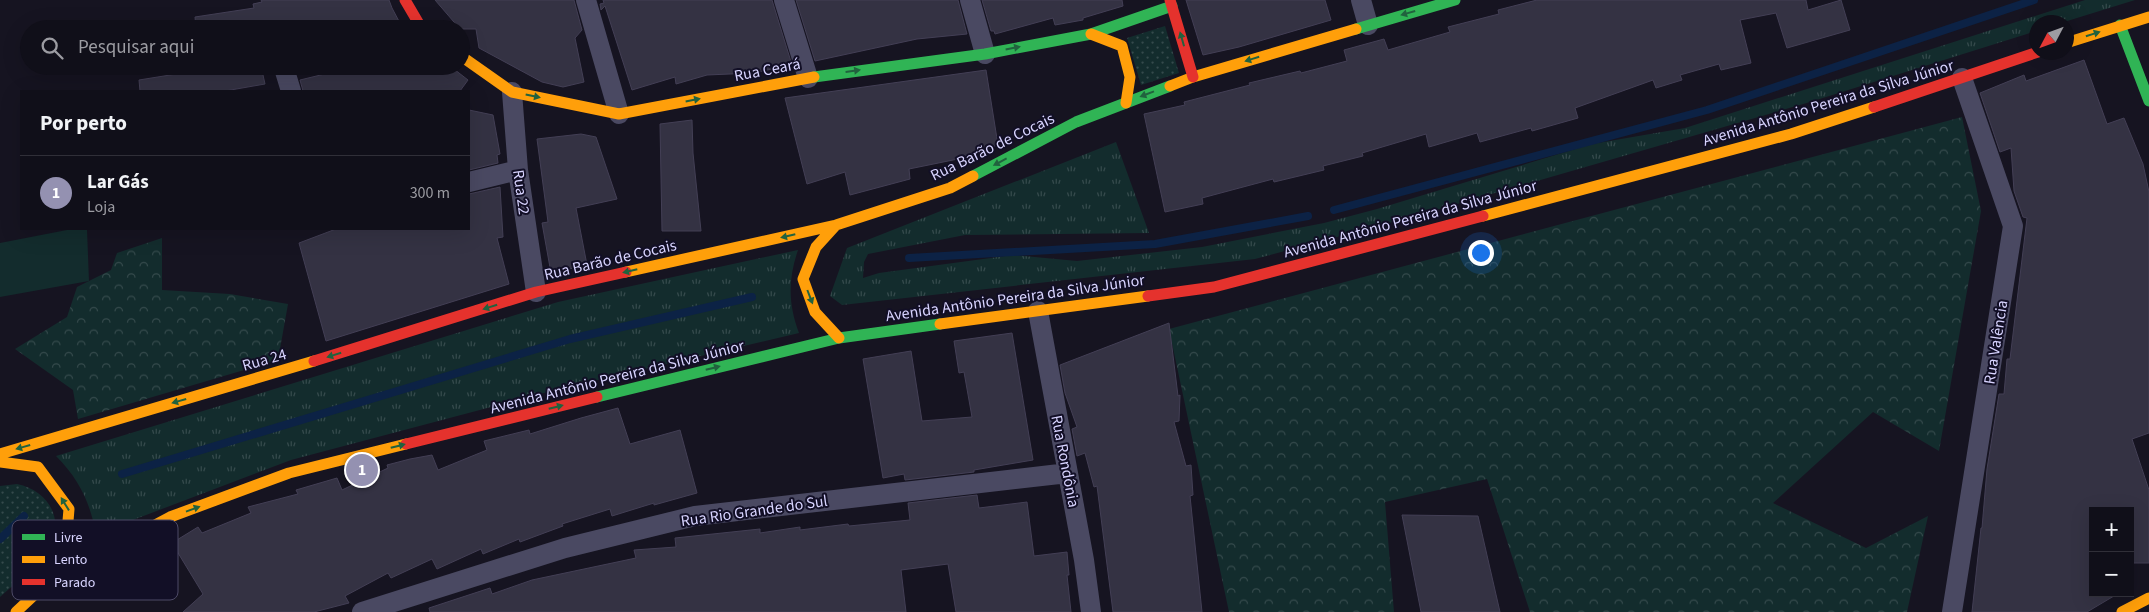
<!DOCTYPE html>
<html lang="pt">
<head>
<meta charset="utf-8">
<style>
	body { margin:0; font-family:"Source Sans 3",sans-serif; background:#1e1d26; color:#f1f3f6 }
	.controls { position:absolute; right:15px; bottom:15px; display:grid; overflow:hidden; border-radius:0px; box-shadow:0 5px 20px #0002 }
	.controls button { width:45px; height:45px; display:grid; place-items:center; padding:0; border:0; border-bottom:1px solid #302f38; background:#100f19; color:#f1f3f6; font:25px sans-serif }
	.compass { position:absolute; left:2029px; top:15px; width:45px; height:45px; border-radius:50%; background:#100f19; box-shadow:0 5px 20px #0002; rotate:229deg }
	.you { position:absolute; left:1480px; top:252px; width:18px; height:18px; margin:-12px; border:4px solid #fff; border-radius:50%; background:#1a73e8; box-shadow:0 0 0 8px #1a73e833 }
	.badge { display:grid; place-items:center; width:32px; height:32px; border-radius:50%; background:#9491b1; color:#fff; font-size:16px; font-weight:700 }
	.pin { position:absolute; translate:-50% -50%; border:2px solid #fff; box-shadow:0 1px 5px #0006 }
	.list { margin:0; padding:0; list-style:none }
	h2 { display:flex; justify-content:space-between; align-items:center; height:65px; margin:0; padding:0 20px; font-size:21px }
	h2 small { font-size:16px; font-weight:400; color:#9c9ca2 }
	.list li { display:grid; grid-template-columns:32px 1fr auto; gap:15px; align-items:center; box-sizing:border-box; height:75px; padding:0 20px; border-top:1px solid #302f38 }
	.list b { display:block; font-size:19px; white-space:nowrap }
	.list p { margin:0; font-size:16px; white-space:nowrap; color:#9c9ca2 }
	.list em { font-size:16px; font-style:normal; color:#9c9ca2 }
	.icon { flex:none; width:28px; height:28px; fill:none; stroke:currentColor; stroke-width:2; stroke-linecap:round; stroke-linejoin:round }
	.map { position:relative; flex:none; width:2149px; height:612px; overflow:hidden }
	.search { position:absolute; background:#100f19; box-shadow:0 5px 20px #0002; left:20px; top:20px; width:450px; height:55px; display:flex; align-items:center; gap:12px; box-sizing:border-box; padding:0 18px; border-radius:28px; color:#9c9ca2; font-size:19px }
	.panel { position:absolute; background:#100f19; box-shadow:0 5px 20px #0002; left:20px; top:90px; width:450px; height:140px; border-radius:0px }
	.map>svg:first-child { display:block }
	.grass { fill:url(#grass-tufts) }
	.forest { fill:url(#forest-crowns) }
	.park { fill:url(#park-dots) }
	.garden { fill:#132c2d }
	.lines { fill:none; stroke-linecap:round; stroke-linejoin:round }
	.stream { stroke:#0c2245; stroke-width:8 }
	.building { fill:#343243; stroke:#433f55 }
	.street { stroke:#4a4962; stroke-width:20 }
	.fast { stroke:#30b455; stroke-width:11 }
	.slow { stroke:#ff9f0a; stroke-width:11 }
	.jam { stroke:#e5322d; stroke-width:11 }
	.oneway { fill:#21623e }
	.labels { text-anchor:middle; stroke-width:4; stroke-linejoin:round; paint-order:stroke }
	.street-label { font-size:16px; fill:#d8d4ff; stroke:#120f26 }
	.key { fill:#120f26; stroke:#4d4a67; stroke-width:1 }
	.key-label { font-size:14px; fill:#d8d4ff }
</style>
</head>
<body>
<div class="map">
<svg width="2149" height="612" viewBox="0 0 2149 612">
	<defs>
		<pattern id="grass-tufts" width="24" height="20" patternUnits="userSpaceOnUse" patternTransform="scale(1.25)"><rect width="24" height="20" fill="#132c2d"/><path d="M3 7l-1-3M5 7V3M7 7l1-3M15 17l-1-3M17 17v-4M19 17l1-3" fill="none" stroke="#354a4c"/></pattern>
		<pattern id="forest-crowns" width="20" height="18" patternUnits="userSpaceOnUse" patternTransform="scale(1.25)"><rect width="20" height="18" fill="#132c2d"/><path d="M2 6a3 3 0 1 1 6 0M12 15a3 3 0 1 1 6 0" fill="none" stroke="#354a4c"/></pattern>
		<pattern id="park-dots" width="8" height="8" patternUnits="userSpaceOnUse" patternTransform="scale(1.25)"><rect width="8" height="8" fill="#132c2d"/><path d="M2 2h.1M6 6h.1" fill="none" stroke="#354a4c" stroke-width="1.8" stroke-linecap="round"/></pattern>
	</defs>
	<rect width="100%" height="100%" fill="#161421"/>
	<!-- grass -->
	<path class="grass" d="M2085,0h50l-71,22h-28v9l-226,71 -384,111 -171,46 -413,46 -12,-9 17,-48 269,-106 33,91 -184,2 -97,19 -4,8 -1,16 16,-5 134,-18 64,6 125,-14 122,-24 53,-14 215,-65 93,-16z
		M798,250c-10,29 -10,54 1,83l-240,56 -268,71 -195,74c-6,-32 -17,-55 -40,-78l502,-154z"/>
	<!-- forest -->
	<path class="forest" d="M1962,117l19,94 -42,240 -66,-39 -100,91 93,45 62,-32 -21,96h-377l-43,-133 -102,23 9,110h-165l-60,-283z
		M162,238v52l68,4 58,10 -10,56 -200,59 -5,-29 -58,-41 52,-32 10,-30 34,-17 6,-17z"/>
	<!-- park -->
	<path class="park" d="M1165,26l14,47 -38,12 -14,-47z
		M17,484c28,6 45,29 36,57 -2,4 -3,8 -5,11 -11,15 -34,32 -48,45v-111z"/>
	<!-- garden -->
	<path class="garden" d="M72,229h15l2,52 -89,16v-54z"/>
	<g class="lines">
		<!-- stream -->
		<path class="stream" d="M1334,210l373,-100 327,-110
			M909,258l246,-14 153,-28
			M122,474l448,-135 182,-42
			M0,539l24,-23"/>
	</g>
	<!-- building -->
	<path class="building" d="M261,0h128l3,8 9,17 -13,4h-192l-1,-12 59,-9 -1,-4 9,-2z
		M435,0h139l8,30 -7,8 9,44 -21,5 -21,-5 -63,-34 -3,-19h-16z
		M603,0h169l20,65 -39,8 -46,2 -31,9 -1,-7 -43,13 -27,-84 -4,4 -1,-6 4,-1z
		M796,0h162l9,34 -50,5 -102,22z
		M982,0h140l1,6 -40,12v2l-28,5 -2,-7 -58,16 -1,-3h-3z
		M1186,0h139l6,20 -92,27 -36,8z
		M1537,0h269l2,10 33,-10 9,30 -63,18 -11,-35 -36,7 11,43 -30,7 -2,-6 -39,11 2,5 -26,8 -3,-8 -78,28 3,10 -46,13 -1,-3 -51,14 -3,-9 -48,14 -3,-13 -64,19 1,3 -40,10 1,4 -50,12 -1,-3 -71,19 1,6 -38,8 -21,-98 41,-9 -1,-3 66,-17 -1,-2 51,-12 1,2 46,-12 -3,-11 40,-11 4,11 62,-18 -2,-5 51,-13 -1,-4z
		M2084,60l23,64 17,-6 19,46 6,28v241l-17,6 17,51v73h-19v-52h-37v82h26l-32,19h-115l9,-84h1l5,-59 12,-75h5l3,-35h3l17,-141 -4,-1 -9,-26 -3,-43 -11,4 -20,-59 44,-18 2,6z
		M195,66h66l4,18 -40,7h-85l-1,-11 56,-9z
		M348,66h102l18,14 -8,11h-157l-3,-11 33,-8 -1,-2z
		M986,70l12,75 -40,13v1l-49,10 1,10 -60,16 -5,-23 -38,12 -22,-86z
		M469,110l24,5 7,39 -3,1 1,8 -29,7z
		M692,120l1,33 8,78h-39l-2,-107z
		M581,134l15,3 21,62 -41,9 11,57 -36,8 -9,-50 6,-1 -11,-83z
		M500,187l3,50 -6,1 12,46 -183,57 -27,-98 37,-14h133v-35z
		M1169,323l9,73 2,-1 -1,26 -5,1 12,44 5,-1 2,30 -3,1 12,116h-89l-16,-126 -3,1 -9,-34 -8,3 -5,-27 5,-2 -12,-34 -5,-28z
		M1012,333l21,127 -59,10v2l-69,8 -1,-6 -21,4 -20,-119 48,-8 11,70 50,-4 -8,-45 -5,1 -5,-32z
		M618,408l12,36 50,-14 17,63 -43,12v-2l-42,13 -2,-7 -48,15 1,2 -43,16 -1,-3 -36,15 -2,-5 -44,20 -5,-10 -41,19 -3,-5 -43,23 4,7 -35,9h-131l20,-18 -31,-51 26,-16 4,6 49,-20 -3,-6 50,-13 -2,-4 41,-12 5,12 46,-22 -1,-3 23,-6 22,-4 6,15 49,-20 -3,-9 45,-11 1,4 51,-16z
		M977,495l2,13 48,-6 7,54 33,-4 2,23h-2l4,37h-115l-8,-48 -47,6 5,42h-476l-1,-4 61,-20 2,6 40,-14 104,-22 -2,-8 42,-3 -1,-9 85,-9v4l40,-6v3l48,-6 1,2 61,-6 -2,-17z
		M1402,515l76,1 22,96h-79z"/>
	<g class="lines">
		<!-- street -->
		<path class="street" d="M586,0l33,114
			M784,0l24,78
			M970,0l15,54
			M1361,0l7,25
			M289,66l-5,2 7,23
			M512,92l6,78 18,122
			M469,182l49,-12
			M1038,311l46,249 7,52
			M362,612l203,-64 130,-32 373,-43
			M1952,612l61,-386 -51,-148"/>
		<!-- fast -->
		<path class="fast" d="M2120,25l29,76
			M1356,29l99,-29
			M814,77l171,-23 106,-20 81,-28
			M973,176l103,-54 94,-36
			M597,397l242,-59 101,-14"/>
		<!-- slow -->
		<path class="slow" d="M1091,34l31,12 8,31 -4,26
			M2066,43l83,-26
			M461,56l51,36 107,22 195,-37
			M1170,86l23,-9 163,-48
			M1483,216l308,-82 83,-27
			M836,225l-20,22 -13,32 12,33 24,26
			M626,272l210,-47 114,-37 23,-12
			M940,324l208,-28
			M0,454l314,-93
			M0,462l38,5 31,42 -3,36 -18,37
			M16,612l32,-30 122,-65 119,-44 117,-29
			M2122,612l27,-14"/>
		<!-- jam -->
		<path class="jam" d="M405,0l17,29
			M1170,0l23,77
			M1874,107l164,-55
			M1148,296l66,-9 269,-71
			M314,361l222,-69 90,-20
			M406,444l191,-47"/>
	</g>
	<!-- one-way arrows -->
	<defs><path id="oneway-solid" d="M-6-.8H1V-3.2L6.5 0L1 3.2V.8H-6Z" transform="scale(1.25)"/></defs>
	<g class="oneway">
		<use href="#oneway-solid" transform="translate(1408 13) rotate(164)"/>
		<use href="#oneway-solid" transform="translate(2093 34) rotate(-18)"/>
		<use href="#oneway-solid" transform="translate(1182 39) rotate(-106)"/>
		<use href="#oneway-solid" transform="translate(1013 48) rotate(-11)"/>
		<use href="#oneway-solid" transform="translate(1252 59) rotate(163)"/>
		<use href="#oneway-solid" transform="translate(853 71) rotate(-8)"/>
		<use href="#oneway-solid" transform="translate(1147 94) rotate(159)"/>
		<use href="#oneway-solid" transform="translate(533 96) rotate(12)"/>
		<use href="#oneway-solid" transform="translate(693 100) rotate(-11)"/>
		<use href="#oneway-solid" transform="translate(1000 162) rotate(152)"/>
		<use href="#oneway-solid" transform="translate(788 236) rotate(167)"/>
		<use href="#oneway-solid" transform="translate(630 271) rotate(167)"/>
		<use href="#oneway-solid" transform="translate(810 297) rotate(69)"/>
		<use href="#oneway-solid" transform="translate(490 307) rotate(163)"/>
		<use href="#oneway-solid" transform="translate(334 355) rotate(163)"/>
		<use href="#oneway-solid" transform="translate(713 368) rotate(-14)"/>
		<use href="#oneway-solid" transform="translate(179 401) rotate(164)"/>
		<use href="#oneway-solid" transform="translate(556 407) rotate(-14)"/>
		<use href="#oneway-solid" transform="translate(398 446) rotate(-14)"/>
		<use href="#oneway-solid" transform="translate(23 447) rotate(164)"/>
		<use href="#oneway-solid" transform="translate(65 504) rotate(-122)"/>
		<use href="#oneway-solid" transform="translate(193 509) rotate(-20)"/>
	</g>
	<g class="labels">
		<!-- street labels -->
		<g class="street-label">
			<text transform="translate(767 69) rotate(-11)" y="6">Rua Ceará</text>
			<text transform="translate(1828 102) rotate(-17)" y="6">Avenida Antônio Pereira da Silva Júnior</text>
			<text transform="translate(992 146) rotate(-26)" y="6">Rua Barão de Cocais</text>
			<text transform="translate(522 192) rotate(82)" y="6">Rua 22</text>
			<text transform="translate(1410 218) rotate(-15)" y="6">Avenida Antônio Pereira da Silva Júnior</text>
			<text transform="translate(610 259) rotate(-13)" y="6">Rua Barão de Cocais</text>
			<text transform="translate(1015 297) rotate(-8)" y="6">Avenida Antônio Pereira da Silva Júnior</text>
			<text transform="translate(1995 342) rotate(-81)" y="6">Rua Valência</text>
			<text transform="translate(264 359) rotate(-16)" y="6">Rua 24</text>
			<text transform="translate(617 376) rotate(-14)" y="6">Avenida Antônio Pereira da Silva Júnior</text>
			<text transform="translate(1066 461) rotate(79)" y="6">Rua Rondônia</text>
			<text transform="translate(754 510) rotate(-8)" y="6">Rua Rio Grande do Sul</text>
		</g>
	</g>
	<!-- legend -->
	<rect x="12" y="520" width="166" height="80" rx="8" class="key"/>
	<rect x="22" y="534" width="23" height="6" fill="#30b455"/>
	<rect x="22" y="556" width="23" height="7" fill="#ff9f0a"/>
	<rect x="22" y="579" width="23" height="6" fill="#e5322d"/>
	<g class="key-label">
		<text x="54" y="542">Livre</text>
		<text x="54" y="564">Lento</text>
		<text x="54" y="587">Parado</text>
	</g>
</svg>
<div class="controls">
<button>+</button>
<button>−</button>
</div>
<svg class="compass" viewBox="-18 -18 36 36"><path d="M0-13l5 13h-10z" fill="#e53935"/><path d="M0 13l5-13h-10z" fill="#9c9ca2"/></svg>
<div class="you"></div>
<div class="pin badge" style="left:362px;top:470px">1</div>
<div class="search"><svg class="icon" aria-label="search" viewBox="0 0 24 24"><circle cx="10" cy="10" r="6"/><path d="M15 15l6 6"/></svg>Pesquisar aqui</div>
<section class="panel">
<h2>Por perto<small></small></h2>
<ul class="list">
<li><span class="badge">1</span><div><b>Lar Gás</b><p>Loja</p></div><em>300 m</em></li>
</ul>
</section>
</div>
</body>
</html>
